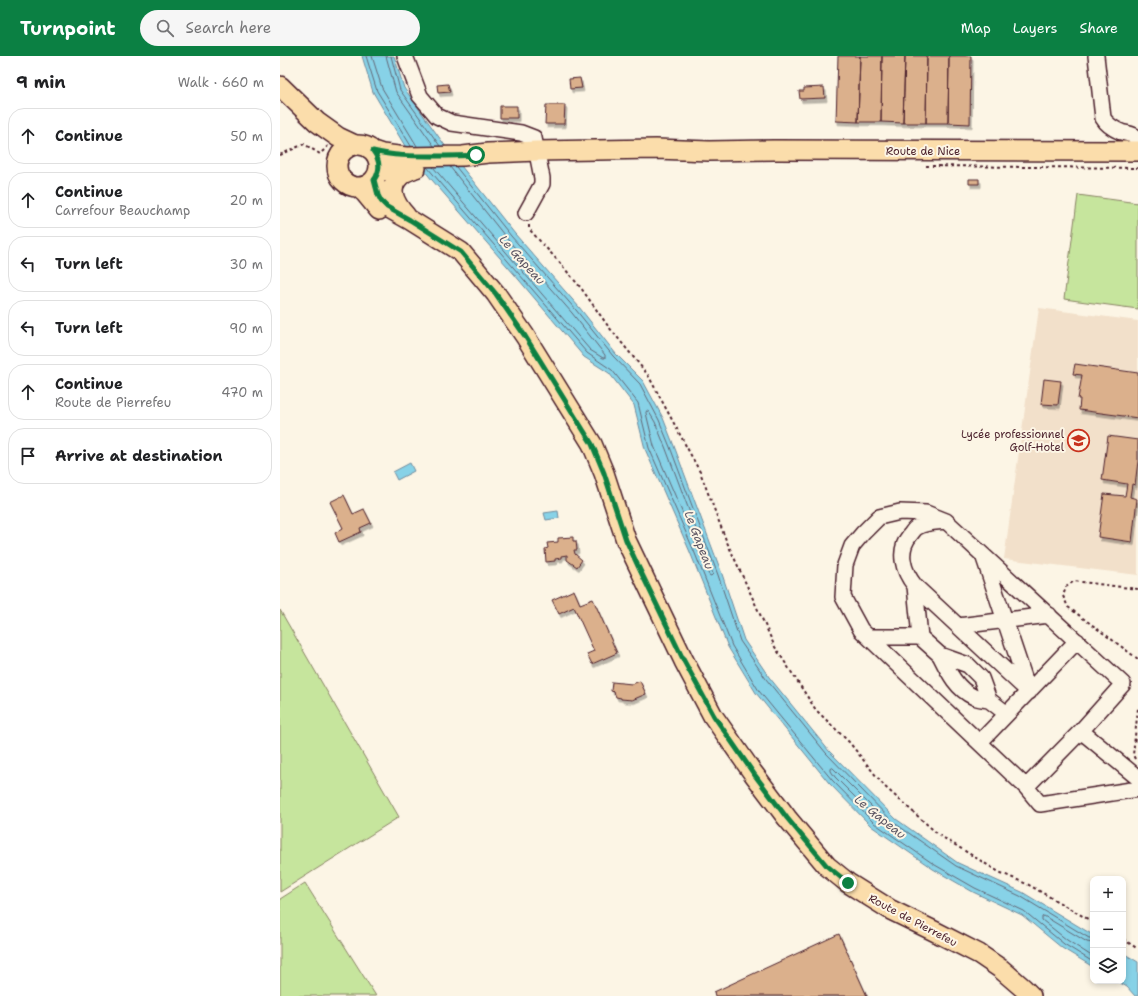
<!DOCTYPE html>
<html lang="en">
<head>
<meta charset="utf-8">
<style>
	body { margin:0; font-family:"Shantell Sans",sans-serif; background:#f6f6f6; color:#202124 }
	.controls { position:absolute; right:12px; bottom:12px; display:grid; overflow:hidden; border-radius:8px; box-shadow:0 2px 6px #0003 }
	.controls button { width:36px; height:36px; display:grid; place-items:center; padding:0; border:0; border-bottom:1px solid #e0e0e0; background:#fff; color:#202124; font:20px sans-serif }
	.stop { position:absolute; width:12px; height:12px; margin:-9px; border:3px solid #0b8043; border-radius:50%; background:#fff }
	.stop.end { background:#0b8043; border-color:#fff; box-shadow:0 1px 4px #0008 }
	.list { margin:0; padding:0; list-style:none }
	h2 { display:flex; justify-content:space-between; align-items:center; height:52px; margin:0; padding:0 16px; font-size:17px }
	h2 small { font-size:13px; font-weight:400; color:#757577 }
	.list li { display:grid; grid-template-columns:26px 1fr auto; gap:12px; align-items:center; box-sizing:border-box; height:56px; margin:0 8px 8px; padding:0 8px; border:1px solid #e0e0e0; border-radius:16px }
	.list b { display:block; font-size:15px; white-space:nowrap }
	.list p { margin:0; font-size:13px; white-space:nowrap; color:#757577 }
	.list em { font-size:13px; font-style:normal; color:#757577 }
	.icon { flex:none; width:22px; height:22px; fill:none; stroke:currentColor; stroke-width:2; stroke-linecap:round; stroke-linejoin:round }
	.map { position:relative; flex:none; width:858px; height:940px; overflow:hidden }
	header { display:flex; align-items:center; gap:24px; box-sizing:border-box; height:56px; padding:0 20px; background:#0b8043; color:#fff }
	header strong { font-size:19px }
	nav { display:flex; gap:22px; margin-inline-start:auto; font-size:14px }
	.search { width:280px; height:36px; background:#f6f6f6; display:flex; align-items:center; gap:10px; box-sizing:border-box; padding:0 14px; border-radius:22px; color:#757577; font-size:15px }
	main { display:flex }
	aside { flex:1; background:#fff }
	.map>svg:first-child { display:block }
	.built { fill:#f2e0ca }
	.green { fill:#c6e59d; stroke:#888264 }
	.water { fill:#87d2e7; stroke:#6f8a9c }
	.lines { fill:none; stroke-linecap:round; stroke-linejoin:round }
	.shore { stroke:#626776; stroke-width:1 }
	.building { fill:#dbb08c; stroke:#4a1f2b; filter:url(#shadow) }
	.minor-casing { stroke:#4a1f2b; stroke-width:18 }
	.major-casing { stroke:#4a1f2b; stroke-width:22 }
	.path { stroke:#4a1f2b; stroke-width:2; stroke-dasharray:3 3; stroke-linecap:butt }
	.minor { stroke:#fcf5e5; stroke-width:15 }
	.major { stroke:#fbddab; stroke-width:19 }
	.route { stroke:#0b8043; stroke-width:5 }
	.labels { text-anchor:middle; stroke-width:4; stroke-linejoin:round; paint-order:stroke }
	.street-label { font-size:11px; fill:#4a1f2b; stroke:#fcf5e5 }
	.poi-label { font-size:11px; fill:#4a1f2b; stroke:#fcf5e5; text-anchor:end }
	.water-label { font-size:12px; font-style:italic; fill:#5c5563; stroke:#fcf5e5 }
</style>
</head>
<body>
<header>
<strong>Turnpoint</strong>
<div class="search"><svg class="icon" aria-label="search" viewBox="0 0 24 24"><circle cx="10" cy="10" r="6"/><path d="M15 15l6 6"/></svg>Search here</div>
<nav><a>Map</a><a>Layers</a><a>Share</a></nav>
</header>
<main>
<aside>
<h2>9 min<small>Walk · 660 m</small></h2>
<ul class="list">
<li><svg class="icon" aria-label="ahead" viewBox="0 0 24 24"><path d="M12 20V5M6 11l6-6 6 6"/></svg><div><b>Continue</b></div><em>50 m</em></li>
<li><svg class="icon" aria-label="ahead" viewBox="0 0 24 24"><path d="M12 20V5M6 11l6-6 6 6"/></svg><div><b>Continue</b><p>Carrefour Beauchamp</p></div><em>20 m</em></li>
<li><svg class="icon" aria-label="left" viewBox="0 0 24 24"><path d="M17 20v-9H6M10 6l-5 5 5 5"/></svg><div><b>Turn left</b></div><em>30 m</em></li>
<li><svg class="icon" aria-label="left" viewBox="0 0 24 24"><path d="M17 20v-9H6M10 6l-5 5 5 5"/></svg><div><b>Turn left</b></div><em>90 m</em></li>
<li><svg class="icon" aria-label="ahead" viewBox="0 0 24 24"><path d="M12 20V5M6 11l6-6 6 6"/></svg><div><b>Continue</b><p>Route de Pierrefeu</p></div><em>470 m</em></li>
<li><svg class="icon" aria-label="arrive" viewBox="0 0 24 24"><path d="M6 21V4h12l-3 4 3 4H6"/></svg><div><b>Arrive at destination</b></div></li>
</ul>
</aside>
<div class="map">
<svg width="858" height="940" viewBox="0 0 858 940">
	<defs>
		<filter id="shadow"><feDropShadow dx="2" dy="3.5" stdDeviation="0" flood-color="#0004"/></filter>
	</defs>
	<rect width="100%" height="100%" fill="#fcf5e5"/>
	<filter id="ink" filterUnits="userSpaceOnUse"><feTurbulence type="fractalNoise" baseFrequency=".025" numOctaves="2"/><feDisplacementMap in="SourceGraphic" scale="8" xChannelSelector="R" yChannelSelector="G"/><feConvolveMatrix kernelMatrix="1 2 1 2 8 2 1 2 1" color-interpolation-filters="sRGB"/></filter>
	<g filter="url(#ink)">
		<!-- built -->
		<path class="built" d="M759,252l99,13v254l-134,-16z"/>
		<!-- green -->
		<path class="green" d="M798,139l60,8v106l-74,-10z
			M0,554l119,207 -119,75z
			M25,827l71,113h-96v-97z"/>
		<!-- water -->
		<path class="water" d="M82,0h32l10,32 42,59 69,87 64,73 37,47 27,27 20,37 11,28 48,128 22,66 25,37 60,74 67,68 62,44 64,29 71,43v32l-31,-19 -40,-33 -49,-23 -40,-23 -62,-43 -42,-43 -73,-90 -28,-46 -38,-95 -45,-103 -11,-44 -25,-32 -25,-16 -70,-83 -82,-94 -27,-34 -32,-54z
			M130,407l4,8 -17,9 -4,-8z
			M278,455l1,7 -13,2 -2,-7z
			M843,897l15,9v34h-3l-8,-9 -10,-6h6z"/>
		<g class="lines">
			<!-- shore -->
			<path class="shore" d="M86,0l11,35 34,55
				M92,0l10,32 35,58
				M106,0l10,36 38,54
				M111,0l9,34 40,56
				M147,111l160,186 25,17 26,33 11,45 45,103 38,95 27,45 73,89 42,43 61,42 40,23 49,23 40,33 29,18
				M153,111l157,183 13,8h2v-3l-33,-42 -64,-73 -58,-73
				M176,111l55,69 65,74 37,46 27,28 19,36 11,27 48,128 22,66 26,38 60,74 67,69 63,44 64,30 69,42h4
				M367,355l2,1 6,10 11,27 47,125 -2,2 -2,-1 -55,-129 -8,-33z
				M553,712l50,50v3l-2,1 -4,-3 -42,-42 -4,-6v-2z
				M813,887l-6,-1 -43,-26 -2,1v3l25,20 26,17"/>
		</g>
		<!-- building -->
		<path class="building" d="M558,0h22l-2,66 -22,-1z
			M580,0h22l-1,66h-23z
			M602,0h23l-2,67 -22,-1z
			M625,0h22l-1,67h-23z
			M647,0h22l-1,67h-22z
			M669,0h22l-1,68 -22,-1z
			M300,22l2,10 -12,1 -1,-10z
			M168,28l2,8 -12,1 -1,-8z
			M544,31l1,11 -25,1 -1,-8h5v-3z
			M266,49h19l-1,19h-19z
			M220,50h17v12h-17z
			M689,123h10v5h-10z
			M795,308l63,9v45l-59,-8 1,-11h-2l4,-24 -9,-1z
			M764,323l17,2 -3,24 -17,-1z
			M828,380l30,4v21l-3,24 -3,-1 -2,13 7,2 -5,43 -34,-5 6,-43 21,2 2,-12 -25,-4z
			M64,439l9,19 11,-5 7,14 -11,5 1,4 -22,10 -4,-9 8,-5 -13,-26z
			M293,481v4h3l1,9h-3l1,4 7,6 -5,7 -10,-7v-5l-6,1v2l-6,1v2l-9,1 -1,-13 3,-1 -1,-5 11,-1v-4z
			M294,534l6,14 13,-5 24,54 -25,11 -5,-10 7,-3 -20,-44 -15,7 -7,-14z
			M360,625l6,13 -14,6 -11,-1v-1l-5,-1 -2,-5 -3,-1 1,-9 20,2z
			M559,878l28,62h-152l-1,-4z"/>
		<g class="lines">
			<defs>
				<path id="minor" d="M125,0l15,40 17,20 15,7 69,10 13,5 8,40v6l-16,29
					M816,0l7,62c4,7 11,11 18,14 6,2 12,1 16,6v13
					M620,456l26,1 20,8 177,163 -42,47 -55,56 -165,-157 -18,-33 2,-32 7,-19 11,-13 16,-16z
					M666,465c-9,1 -23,1 -30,7 -2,1 -4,5 -6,7 -13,16 -7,36 5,51l114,106 -46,-137
					M635,530l5,51
					M678,570l91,-11
					M589,581h51l20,18 28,10 13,13 8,22 18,14
					M660,599c8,16 16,34 34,42 4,2 10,2 15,3
					M801,675l57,47
					M700,686l97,-101
					M746,731l14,17 98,-15"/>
				<path id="major" d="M0,30l37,36 21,15 17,8
					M57 110a21 21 0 1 1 42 0a21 21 0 1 1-42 0Z
					M93,95l9,3 24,3 57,-1 25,-3 49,-2 119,-2 53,2 65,-1 364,1
					M99,116l15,-5 22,1
					M94,124l4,15 3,6 6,6 23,13 51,32 35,42 29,42 67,108 12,29 22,67 58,121 29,55 40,57 34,45 40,48 21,17 43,27 43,21 45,23 22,15 22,19 8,8
					M78,131l7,6 14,17
					M126,160c-12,-13 -21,-30 -2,-43 3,-2 7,-3 11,-5"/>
			</defs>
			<!-- minor casing -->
			<use href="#minor" class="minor-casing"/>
			<!-- major casing -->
			<use href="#major" class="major-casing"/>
			<!-- path -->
			<path class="path" d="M0,99l24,-11 16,10 8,-8
				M646,110l212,2
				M249,169v4l30,33 22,26 27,38 40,49 52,97 26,68 49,107 41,63 33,32 36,45 54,48 60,37 30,13 64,37
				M858,533l-64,-8 -8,6 -3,9 5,11 70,52
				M855,703l-2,-4 5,-47
				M843,883l15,10"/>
			<!-- minor -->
			<use href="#minor" class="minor"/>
			<!-- major -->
			<use href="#major" class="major"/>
		</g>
	</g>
	<g class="lines" filter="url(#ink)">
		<!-- route -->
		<path class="route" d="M196,99c-15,1 -29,1 -44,1 -20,0 -39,0 -59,-5 7,9 8,19 1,29l4,15 3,6 6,6 23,13 51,32 35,42 29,42 67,108 12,29 22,67 12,26 46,95 30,55 40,58 33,44 40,48 21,17"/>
	</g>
	<!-- icons -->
	<defs>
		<symbol id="school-ring" viewBox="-11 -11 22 22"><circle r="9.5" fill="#fcf5e5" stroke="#c8321e" stroke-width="1.5"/><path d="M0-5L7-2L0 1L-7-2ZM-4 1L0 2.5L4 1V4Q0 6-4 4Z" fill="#c8321e"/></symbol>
	</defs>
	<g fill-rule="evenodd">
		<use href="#school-ring" x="786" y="372" width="25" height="25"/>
	</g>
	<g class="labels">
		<!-- street labels -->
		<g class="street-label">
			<text x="643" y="99">Route de Nice</text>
			<text transform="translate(633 864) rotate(28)" y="4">Route de Pierrefeu</text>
		</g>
		<!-- poi labels -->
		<g class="poi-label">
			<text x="784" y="382">Lycée professionnel<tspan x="784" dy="13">Golf-Hotel</tspan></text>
		</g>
		<!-- water labels -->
		<g class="water-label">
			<text transform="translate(242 204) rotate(48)" y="4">Le Gapeau</text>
			<text transform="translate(419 484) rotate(69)" y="4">Le Gapeau</text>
			<text transform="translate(600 761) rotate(39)" y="4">Le Gapeau</text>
		</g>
	</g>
</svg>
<div class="controls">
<button>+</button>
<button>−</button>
<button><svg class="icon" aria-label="layers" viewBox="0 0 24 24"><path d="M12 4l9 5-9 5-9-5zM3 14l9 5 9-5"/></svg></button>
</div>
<div class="stop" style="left:196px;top:99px"></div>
<div class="stop end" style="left:568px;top:827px"></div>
</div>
</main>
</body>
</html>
